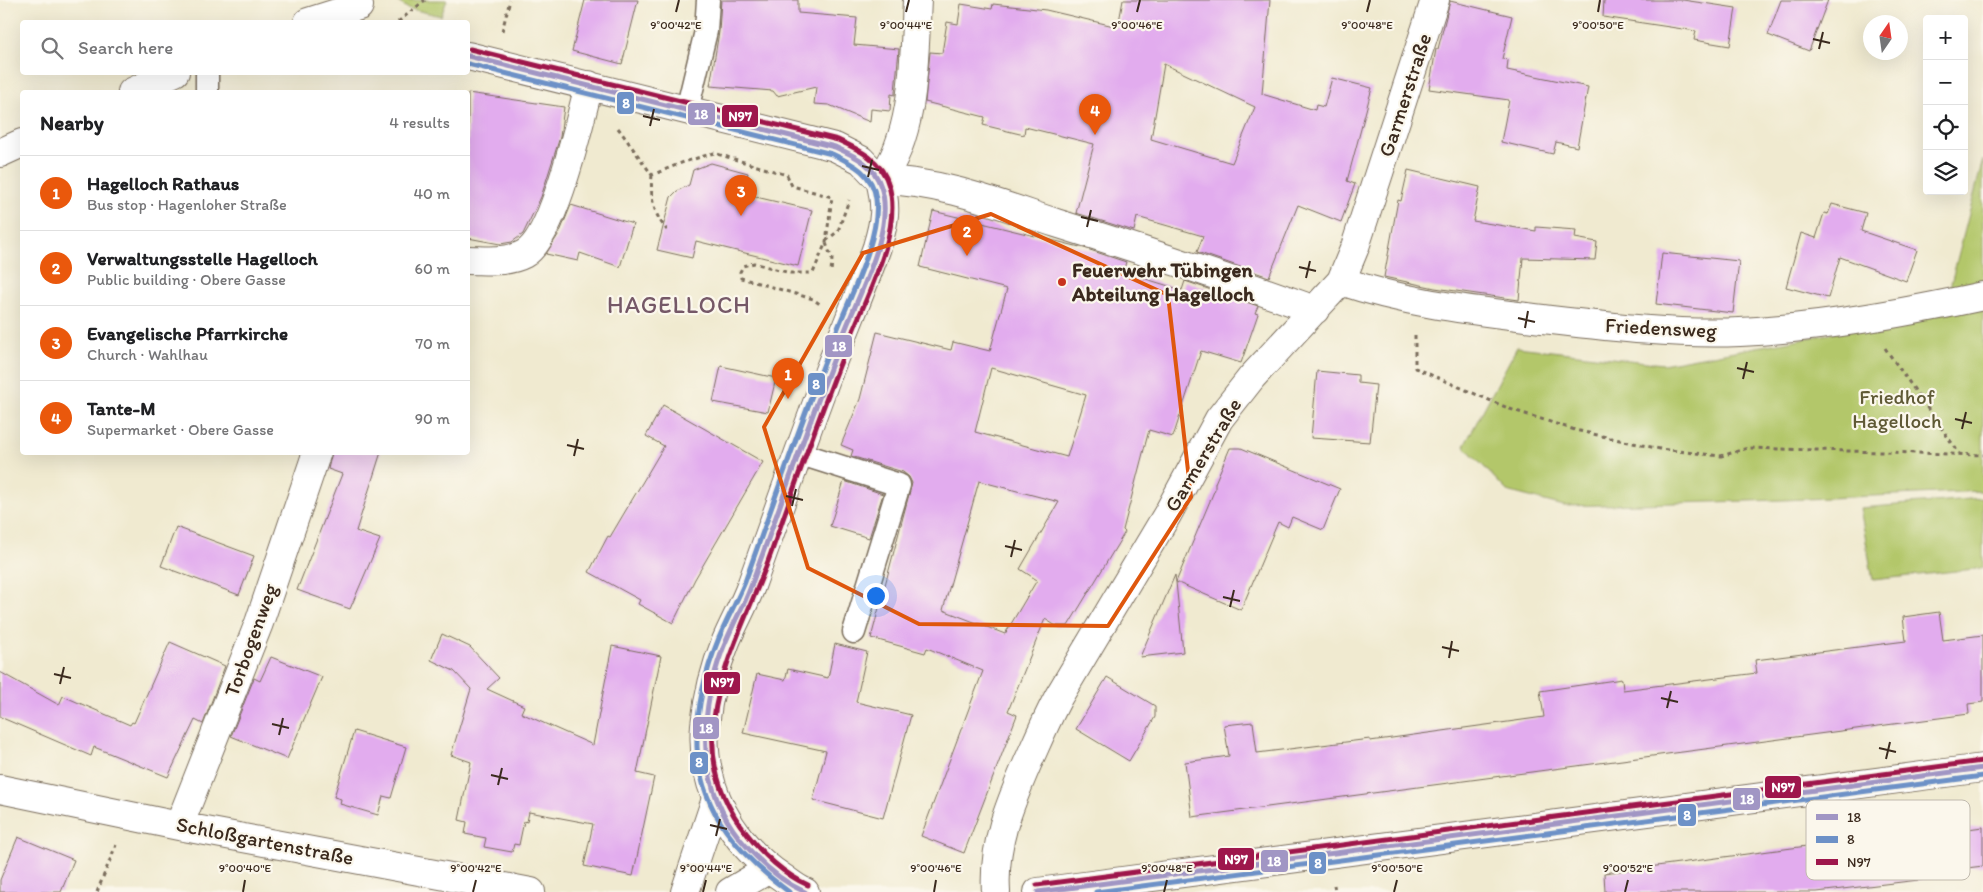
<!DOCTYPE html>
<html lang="en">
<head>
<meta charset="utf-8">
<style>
	body { margin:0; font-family:Itim,sans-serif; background:#f6f6f6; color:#202124 }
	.controls { position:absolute; right:15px; top:15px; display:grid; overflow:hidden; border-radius:5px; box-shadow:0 5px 20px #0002 }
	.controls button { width:45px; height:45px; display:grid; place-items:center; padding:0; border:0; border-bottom:1px solid #e0e0e0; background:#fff; color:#202124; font:25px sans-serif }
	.compass { position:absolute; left:1863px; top:15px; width:45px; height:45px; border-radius:50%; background:#fff; box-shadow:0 5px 20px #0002; rotate:13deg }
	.you { position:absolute; left:875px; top:595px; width:18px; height:18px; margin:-12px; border:4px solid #fff; border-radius:50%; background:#1a73e8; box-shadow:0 0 0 8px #1a73e833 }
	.badge { display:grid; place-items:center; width:32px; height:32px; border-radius:50%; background:#ea580c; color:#fff; font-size:16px; font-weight:700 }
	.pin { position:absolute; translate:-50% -41px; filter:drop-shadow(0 1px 2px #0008) }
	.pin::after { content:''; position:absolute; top:26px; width:18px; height:15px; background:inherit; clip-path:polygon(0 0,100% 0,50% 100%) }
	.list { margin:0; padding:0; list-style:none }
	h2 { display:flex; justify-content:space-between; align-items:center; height:65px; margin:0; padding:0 20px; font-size:21px }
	h2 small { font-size:16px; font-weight:400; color:#757577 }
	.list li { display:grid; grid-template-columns:32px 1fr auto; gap:15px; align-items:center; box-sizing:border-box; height:75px; padding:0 20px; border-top:1px solid #e0e0e0 }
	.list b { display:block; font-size:19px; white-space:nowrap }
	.list p { margin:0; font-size:16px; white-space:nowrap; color:#757577 }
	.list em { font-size:16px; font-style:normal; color:#757577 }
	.icon { flex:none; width:28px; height:28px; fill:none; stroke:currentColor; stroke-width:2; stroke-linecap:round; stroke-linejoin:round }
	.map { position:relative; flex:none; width:1983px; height:892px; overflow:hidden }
	.search { position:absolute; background:#fff; box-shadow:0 5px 20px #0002; left:20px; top:20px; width:450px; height:55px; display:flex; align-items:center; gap:12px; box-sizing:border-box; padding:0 18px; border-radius:5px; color:#757577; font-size:19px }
	.panel { position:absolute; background:#fff; box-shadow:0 5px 20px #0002; left:20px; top:90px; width:450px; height:365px; border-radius:5px }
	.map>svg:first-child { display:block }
	.green { fill:#b3c76b; stroke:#777844 }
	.building { fill:#e2acee; fill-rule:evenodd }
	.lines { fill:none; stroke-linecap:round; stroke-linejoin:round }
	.service-casing { stroke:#7a6d5c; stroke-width:25 }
	.minor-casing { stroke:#7a6d5c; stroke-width:30 }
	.tertiary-casing { stroke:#7a6d5c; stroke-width:30 }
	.path { stroke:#7a6d5c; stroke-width:3; stroke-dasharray:4 4; stroke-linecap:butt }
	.service { stroke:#fff; stroke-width:22 }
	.minor { stroke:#fff; stroke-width:28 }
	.tertiary { stroke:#fff; stroke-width:28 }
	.bus-1-casing { stroke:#fbf7ec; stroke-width:9 }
	.bus-2-casing { stroke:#fbf7ec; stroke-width:9 }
	.bus-3-casing { stroke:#fbf7ec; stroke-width:9 }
	.bus-1 { stroke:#a196c4; stroke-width:5 }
	.bus-2 { stroke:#6d91c7; stroke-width:5 }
	.bus-3 { stroke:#9e174c; stroke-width:5 }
	.marked { fill:none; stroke:#df570d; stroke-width:4; stroke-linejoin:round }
	.ticks { fill:none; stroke:#3b2a1e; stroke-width:2 }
	.poi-dot { fill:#c8321e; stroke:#fbf7ec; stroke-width:2 }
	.labels { text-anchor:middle; stroke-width:4.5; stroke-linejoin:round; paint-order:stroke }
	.street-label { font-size:21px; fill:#3b2a1e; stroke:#fbf7ec }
	.poi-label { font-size:21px; font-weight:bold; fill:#3b2a1e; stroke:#fbf7ec; text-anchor:start }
	.park-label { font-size:21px; fill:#5f5935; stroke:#fbf7ec }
	.quarter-label { font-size:24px; letter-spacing:1px; fill:#755867; stroke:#fbf7ec }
	.key { fill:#fbf7ec; stroke:#c1baae; stroke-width:1 }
	.key-label { font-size:14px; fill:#3b2a1e }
	.ticks-label { font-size:12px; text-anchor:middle; fill:#3b2a1e; stroke:#fbf7ec; stroke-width:4.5; stroke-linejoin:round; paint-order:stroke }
	.line-badge { stroke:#fbf7ec; stroke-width:2 }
	.badge-label { font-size:14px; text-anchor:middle; font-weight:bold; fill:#fff }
</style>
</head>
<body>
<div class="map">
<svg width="1983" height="892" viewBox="0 0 1983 892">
	<rect width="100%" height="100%" fill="#fbf7ec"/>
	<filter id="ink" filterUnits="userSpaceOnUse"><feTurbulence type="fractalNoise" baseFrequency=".02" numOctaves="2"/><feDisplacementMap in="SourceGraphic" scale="10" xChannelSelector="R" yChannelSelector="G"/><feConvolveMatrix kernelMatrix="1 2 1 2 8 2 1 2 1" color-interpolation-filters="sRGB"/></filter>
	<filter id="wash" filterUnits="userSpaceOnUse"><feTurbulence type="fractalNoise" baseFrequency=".0096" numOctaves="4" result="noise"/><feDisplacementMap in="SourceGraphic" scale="20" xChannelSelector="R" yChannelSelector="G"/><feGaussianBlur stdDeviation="1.12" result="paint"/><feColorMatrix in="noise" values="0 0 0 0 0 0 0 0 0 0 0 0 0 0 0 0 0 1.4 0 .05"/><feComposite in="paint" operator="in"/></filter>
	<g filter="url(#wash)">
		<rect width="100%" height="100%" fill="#f0ead0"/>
		<!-- green -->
		<path class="green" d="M395,0h52l-6,16 -34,-8z
			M1983,160v125l-34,6z
			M1983,306v185l-199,9 -220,6 -57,-15 -43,-45 53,-99 146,17z
			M1983,498v70l-110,12 -13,-72z"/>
		<g id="blocks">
			<!-- building -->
			<path class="building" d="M585,0h53l-16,64 -50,-13z
				M721,0h77v13l59,5 -3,27 45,4 -4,43v3l-4,-1 -1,17 -19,-2 -1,13 -41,-17 -15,-1 2,-17 -39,9 -4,-5 -63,-5 9,-54z
				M1123,0h147l-8,94 53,16 1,-5 8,2 8,-29 40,10 -25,93 8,3 -14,38 -43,-17 -29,72 -72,-25 6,-16 -66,-19 -3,14 -58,-18 18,-69 -69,-17 -1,8 -41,-10 2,-8 -60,-15 5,-50 12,1 5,-31 11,2 3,-20 31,5 1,-5 53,6 72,17zM1164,64l91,43 -23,56 -81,-24z
				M1604,0h79l53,8 -6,38 -36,-6 2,-9 -93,-14z
				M1781,0h47l-19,51 -41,-16z
				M1450,1l62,15 -10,43 6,1 -1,10 81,17 -11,60 -21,-5 -3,12 -52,-12 8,-42 -80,-11 7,-40h2z
				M468,93l96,14 -4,30 -19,60 -18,37 -11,8 -12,2 -32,-6z
				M711,163l37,10 -5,21 69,16 -14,56 -102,-25 -4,17 -35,-8 14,-53 6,-6 12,-6 4,-15z
				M1408,170l72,17 -7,34 63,10v-4l40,3 -1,8 22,4 -2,18 -72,-2 -4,42 -84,-12 -51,-11 14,-77 3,1z
				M1832,204l34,9 -5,18 56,19 -11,31 -66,-24 -12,41 -42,-11 15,-54 15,5 8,-25 4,1z
				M571,205l62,19 -13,43 -40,-14 -2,8 -32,-7 14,-22z
				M933,211l151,37 42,14 -3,10 59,18 3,-9 73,25 -3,7 3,1 -17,49 -40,-12 -28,86 -24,-7 -26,100 2,2 -57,94h-12l-11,-7 -37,92 9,4 -53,138 -43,-17 62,-165 -56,-23 -2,5 -54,-15 41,-155 -3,-6 -6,-5 -52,-16 2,-6 -12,-5 19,-46 17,-67 74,18 2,-8 37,9 17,-62 -87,-22zM991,368l95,27 -19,62 -92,-25zM979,481l80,21 -39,67 17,11 -32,54 -62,-24z
				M1662,253l77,8 -6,52 -77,-9z
				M721,366l55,12 -8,34 -55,-10z
				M1317,371l41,4v8l18,2 -6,57 -59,-4z
				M663,405l100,57 -68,117 -22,44 -35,-19 2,-4 -51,-28 19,-36 2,1 54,-91 -18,-10z
				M1230,448h11l99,41 -17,41 -31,-13 -4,10 -10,-5 -37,88 -65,-28 7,70 -43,5 35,-82 1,7 39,-93v-6z
				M332,452h49l-25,79 24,8 -30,70 -53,-19 45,-116 -14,-5z
				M844,481l39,13 -14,44 -39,-12z
				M176,527l78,29 -15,39 -78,-29z
				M1939,612l4,28 40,-5v67l-15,2 1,10 -777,103 -7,-55 44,-6 -5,-31 29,-3 4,31 113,-14v2l174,-24 -4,-26 82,-12 1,11 134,-17 -2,-13 151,-19 -3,-24z
				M442,634l28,13 29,31 -12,11 37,17 -3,7 72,32 19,-99 49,10 -24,117 17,4 -21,99 -49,-10 9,-42 -64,-12 -2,10 -3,-1 -5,24 -5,-1 -2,8 -28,-5 2,-9 -21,-4 2,-12 -8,-2 12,-58 -20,-7 20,-66 -17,-18 -23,-11z
				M170,642l55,24 -22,58 -8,-4 -27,57 -74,-30 -3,9 -91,-39v-45l59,33 4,-9 67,29 2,-3 2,1z
				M835,644l32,8 -11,50 55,13 -28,103 -70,-18 13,-49 -83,-18 14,-59 28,6 3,-11 40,9z
				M271,657l51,20 -35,82 -56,-23 23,-58 6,3z
				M1107,677l48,29v11l-26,44 -53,-32z
				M354,731l52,16 -15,51 -8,-2 -5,19 -38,-11 1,-5 -7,-2z
				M1983,827v39l-57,7 1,6 -110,13h-212l-1,-19 218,-29v1l99,-14v4z
				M18,837l56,23 -13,32h-61v-12z"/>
		</g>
	</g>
	<g filter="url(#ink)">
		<use href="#blocks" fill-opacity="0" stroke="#7a6d5c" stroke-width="1"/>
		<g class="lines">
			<defs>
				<path id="service" d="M207,72v20
					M687,110l19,-79 2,-31
					M798,453l101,32 -45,147"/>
				<path id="minor" d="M308,22l51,-16
					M468,56l367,91 26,13 19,20
					M132,92l43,-20
					M0,153l22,-10
					M880,180c61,1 118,24 176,43 87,27 173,56 259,87
					M880,180c36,-45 34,-124 37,-180
					M468,260c18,0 39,3 56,-6 30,-16 56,-134 65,-169
					M1341,281c62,21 120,28 185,36 70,8 143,18 214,15 82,-4 163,-19 243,-36
					M0,789l179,37 352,66
					M179,826l80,-203 58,-171
					M685,892l31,-93
					M730,892l39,-23
					M996,892c-3,-49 13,-86 32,-130 10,-22 19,-44 31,-66l108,-181 52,-96 33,-42 89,-96 14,-34 80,-247"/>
				<path id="tertiary" d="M805,892c-8,-3 -15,-9 -22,-14 -51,-33 -83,-91 -78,-153 3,-29 10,-57 21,-84 8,-19 18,-36 25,-55 24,-67 48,-135 73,-202 17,-46 37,-91 53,-137 8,-27 10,-40 3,-67
					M1038,892l945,-124"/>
			</defs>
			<!-- service casing -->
			<use href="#service" class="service-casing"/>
			<!-- minor casing -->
			<use href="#minor" class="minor-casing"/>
			<!-- tertiary casing -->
			<use href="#tertiary" class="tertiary-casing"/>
			<!-- path -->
			<path class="path" d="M398,22l27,-22
				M502,31l8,-31
				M618,128l34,47 32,-13 30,-9 73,22 5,11 40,11 -6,45 -13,31h-23l-36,-10 -11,3 -3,6 1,6 72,21 8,6
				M652,175c-2,21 1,39 15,55
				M826,241l12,-10 11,-31
				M826,243l6,16 -1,14
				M1415,335v33l95,41 65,21 85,19 61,7 27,-8 235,7
				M1885,348l74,105
				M1334,885l1,7
				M97,892l19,-47"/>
			<!-- service -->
			<use href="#service" class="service"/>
			<!-- minor -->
			<use href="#minor" class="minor"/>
			<!-- tertiary -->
			<use href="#tertiary" class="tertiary"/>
			<defs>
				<path id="bus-1" d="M468,56l367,91c20,9 39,17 46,40 14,40 -20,103 -35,141 -30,74 -56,150 -83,225 -6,16 -11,32 -18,48 -8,16 -16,32 -23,50 -23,63 -26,133 18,188 17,20 40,42 65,53
					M1038,892l945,-124"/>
				<path id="bus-2" d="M468,64l364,90c21,10 41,19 44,45 5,38 -26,97 -40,134 -33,82 -61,166 -91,249 -8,19 -18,37 -26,56 -14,34 -23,72 -22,109 3,65 43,109 92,145
					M1096,892l887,-116"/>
				<path id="bus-3" d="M470,49l368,91c22,10 44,20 51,46 13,43 -20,105 -36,145 -30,73 -56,148 -82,222 -33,93 -99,188 -24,281 15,20 38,41 61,51
					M1037,885l945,-124"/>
			</defs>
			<!-- bus-1 casing -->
			<use href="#bus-1" class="bus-1-casing"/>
			<!-- bus-2 casing -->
			<use href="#bus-2" class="bus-2-casing"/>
			<!-- bus-3 casing -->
			<use href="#bus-3" class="bus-3-casing"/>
			<!-- bus-1 -->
			<use href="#bus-1" class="bus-1"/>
			<!-- bus-2 -->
			<use href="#bus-2" class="bus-2"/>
			<!-- bus-3 -->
			<use href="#bus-3" class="bus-3"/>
		</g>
	</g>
	<!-- marked area -->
	<path class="marked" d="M991,214l177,81 23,202 -83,129 -189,-2 -111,-56 -44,-141 99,-174z"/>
	<!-- ticks -->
	<path class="ticks" d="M676,12l3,-12M906,12l3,-12M1137,12l3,-12M1367,12l3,-12M1598,12l2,-12M1813,39l17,4M1819,49l4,-17M643,116l17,4M650,126l4,-17M862,166l17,4M868,177l4,-17M1081,217l17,4M1087,227l4,-17M1299,267l17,4M1306,278l4,-17M1518,318l17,4M1525,328l3,-17M1737,368l17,4M1743,379l4,-17M1955,419l17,4M1962,429l4,-17M567,445l17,4M574,456l4,-17M786,496l17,4M792,506l4,-17M1005,546l17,4M1011,557l4,-17M1223,597l17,4M1230,607l4,-17M1442,647l17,4M1449,658l3,-17M54,674l17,4M60,684l4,-17M1661,698l17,4M1667,708l4,-17M272,724l17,4M279,735l4,-17M1879,748l17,4M1886,759l4,-17M491,775l17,4M498,785l4,-17M710,825l17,4M716,836l4,-17M243,892l2,-12M473,892l3,-12M703,892l3,-12M934,892l2,-12M1164,892l3,-12M1394,892l3,-12M1625,892l3,-12"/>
	<!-- markers -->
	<circle class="poi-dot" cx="1062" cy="282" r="5"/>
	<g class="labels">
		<!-- street labels -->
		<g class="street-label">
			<text transform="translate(1405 95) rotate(-72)" y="7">Garmerstraße</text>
			<text transform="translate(1661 328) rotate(3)" y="7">Friedensweg</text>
			<text transform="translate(1203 455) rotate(-59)" y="7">Garmerstraße</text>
			<text transform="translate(251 640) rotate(-70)" y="7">Torbogenweg</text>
			<text transform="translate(265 841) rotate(11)" y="7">Schloßgartenstraße</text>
		</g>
		<!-- poi labels -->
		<g class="poi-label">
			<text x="1072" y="277">Feuerwehr Tübingen<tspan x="1072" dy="24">Abteilung Hagelloch</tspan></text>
		</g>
		<!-- park labels -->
		<g class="park-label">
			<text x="1897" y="404">Friedhof<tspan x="1897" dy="24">Hagelloch</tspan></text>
		</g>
		<!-- quarter labels -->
		<g class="quarter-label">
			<text x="679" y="313">HAGELLOCH</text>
		</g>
	</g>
	<!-- legend -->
	<rect x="1806" y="800" width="164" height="80" rx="8" class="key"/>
	<rect x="1816" y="814" width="22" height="6" fill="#a196c4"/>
	<rect x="1816" y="836" width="22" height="7" fill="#6d91c7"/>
	<rect x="1816" y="859" width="22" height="6" fill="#9e174c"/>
	<g class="key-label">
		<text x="1847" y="822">18</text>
		<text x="1847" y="844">8</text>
		<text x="1847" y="867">N97</text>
	</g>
	<g class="ticks-label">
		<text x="676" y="29">9°00'42"E</text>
		<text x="906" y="29">9°00'44"E</text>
		<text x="1137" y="29">9°00'46"E</text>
		<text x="1367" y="29">9°00'48"E</text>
		<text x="1598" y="29">9°00'50"E</text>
		<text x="245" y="872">9°00'40"E</text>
		<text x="476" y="872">9°00'42"E</text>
		<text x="706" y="872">9°00'44"E</text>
		<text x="936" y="872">9°00'46"E</text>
		<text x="1167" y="872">9°00'48"E</text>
		<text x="1397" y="872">9°00'50"E</text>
		<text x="1628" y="872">9°00'52"E</text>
	</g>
	<g class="line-badge">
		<rect x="616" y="91" width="19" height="24" rx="5" fill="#6d91c7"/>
		<rect x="687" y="102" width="29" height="24" rx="5" fill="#a196c4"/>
		<rect x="721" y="104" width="38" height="24" rx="5" fill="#9e174c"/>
		<rect x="824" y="334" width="29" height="24" rx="5" fill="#a196c4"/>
		<rect x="807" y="372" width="19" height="24" rx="5" fill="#6d91c7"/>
		<rect x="703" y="671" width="38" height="24" rx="5" fill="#9e174c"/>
		<rect x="692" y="716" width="28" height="24" rx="5" fill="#a196c4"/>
		<rect x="689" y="751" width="20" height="24" rx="5" fill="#6d91c7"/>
		<rect x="1764" y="775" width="38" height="24" rx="5" fill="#9e174c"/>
		<rect x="1732" y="787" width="29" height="24" rx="5" fill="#a196c4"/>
		<rect x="1677" y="803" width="20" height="24" rx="5" fill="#6d91c7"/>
		<rect x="1217" y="847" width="38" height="24" rx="5" fill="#9e174c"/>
		<rect x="1260" y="849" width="29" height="24" rx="5" fill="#a196c4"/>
		<rect x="1308" y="851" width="19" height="24" rx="5" fill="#6d91c7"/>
	</g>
	<g class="badge-label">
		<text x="626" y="108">8</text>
		<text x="701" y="119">18</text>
		<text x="740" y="121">N97</text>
		<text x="839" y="351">18</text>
		<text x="816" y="389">8</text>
		<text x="722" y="687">N97</text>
		<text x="706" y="733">18</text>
		<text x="699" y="767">8</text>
		<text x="1783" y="792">N97</text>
		<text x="1747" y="804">18</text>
		<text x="1687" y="820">8</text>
		<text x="1236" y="864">N97</text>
		<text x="1274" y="866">18</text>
		<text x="1318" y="868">8</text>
	</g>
</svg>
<div class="controls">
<button>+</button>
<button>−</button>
<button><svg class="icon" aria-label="locate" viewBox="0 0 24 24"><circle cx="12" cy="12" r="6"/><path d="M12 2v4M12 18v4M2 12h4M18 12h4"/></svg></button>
<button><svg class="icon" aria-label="layers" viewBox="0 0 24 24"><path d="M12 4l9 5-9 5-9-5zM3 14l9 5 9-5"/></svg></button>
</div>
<svg class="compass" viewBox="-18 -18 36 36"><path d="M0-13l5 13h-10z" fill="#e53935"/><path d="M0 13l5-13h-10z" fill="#757577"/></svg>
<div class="you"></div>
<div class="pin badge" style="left:788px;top:399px">1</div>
<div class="pin badge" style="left:967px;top:256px">2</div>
<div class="pin badge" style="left:741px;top:216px">3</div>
<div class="pin badge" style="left:1095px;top:135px">4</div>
<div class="search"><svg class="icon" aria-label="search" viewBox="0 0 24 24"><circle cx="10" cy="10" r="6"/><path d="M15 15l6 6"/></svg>Search here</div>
<section class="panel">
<h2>Nearby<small>4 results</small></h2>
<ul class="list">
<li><span class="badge">1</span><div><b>Hagelloch Rathaus</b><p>Bus stop · Hagenloher Straße</p></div><em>40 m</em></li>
<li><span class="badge">2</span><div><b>Verwaltungsstelle Hagelloch</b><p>Public building · Obere Gasse</p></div><em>60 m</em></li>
<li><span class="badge">3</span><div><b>Evangelische Pfarrkirche</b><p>Church · Wahlhau</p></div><em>70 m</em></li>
<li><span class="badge">4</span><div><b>Tante-M</b><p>Supermarket · Obere Gasse</p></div><em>90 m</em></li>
</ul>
</section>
</div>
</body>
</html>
